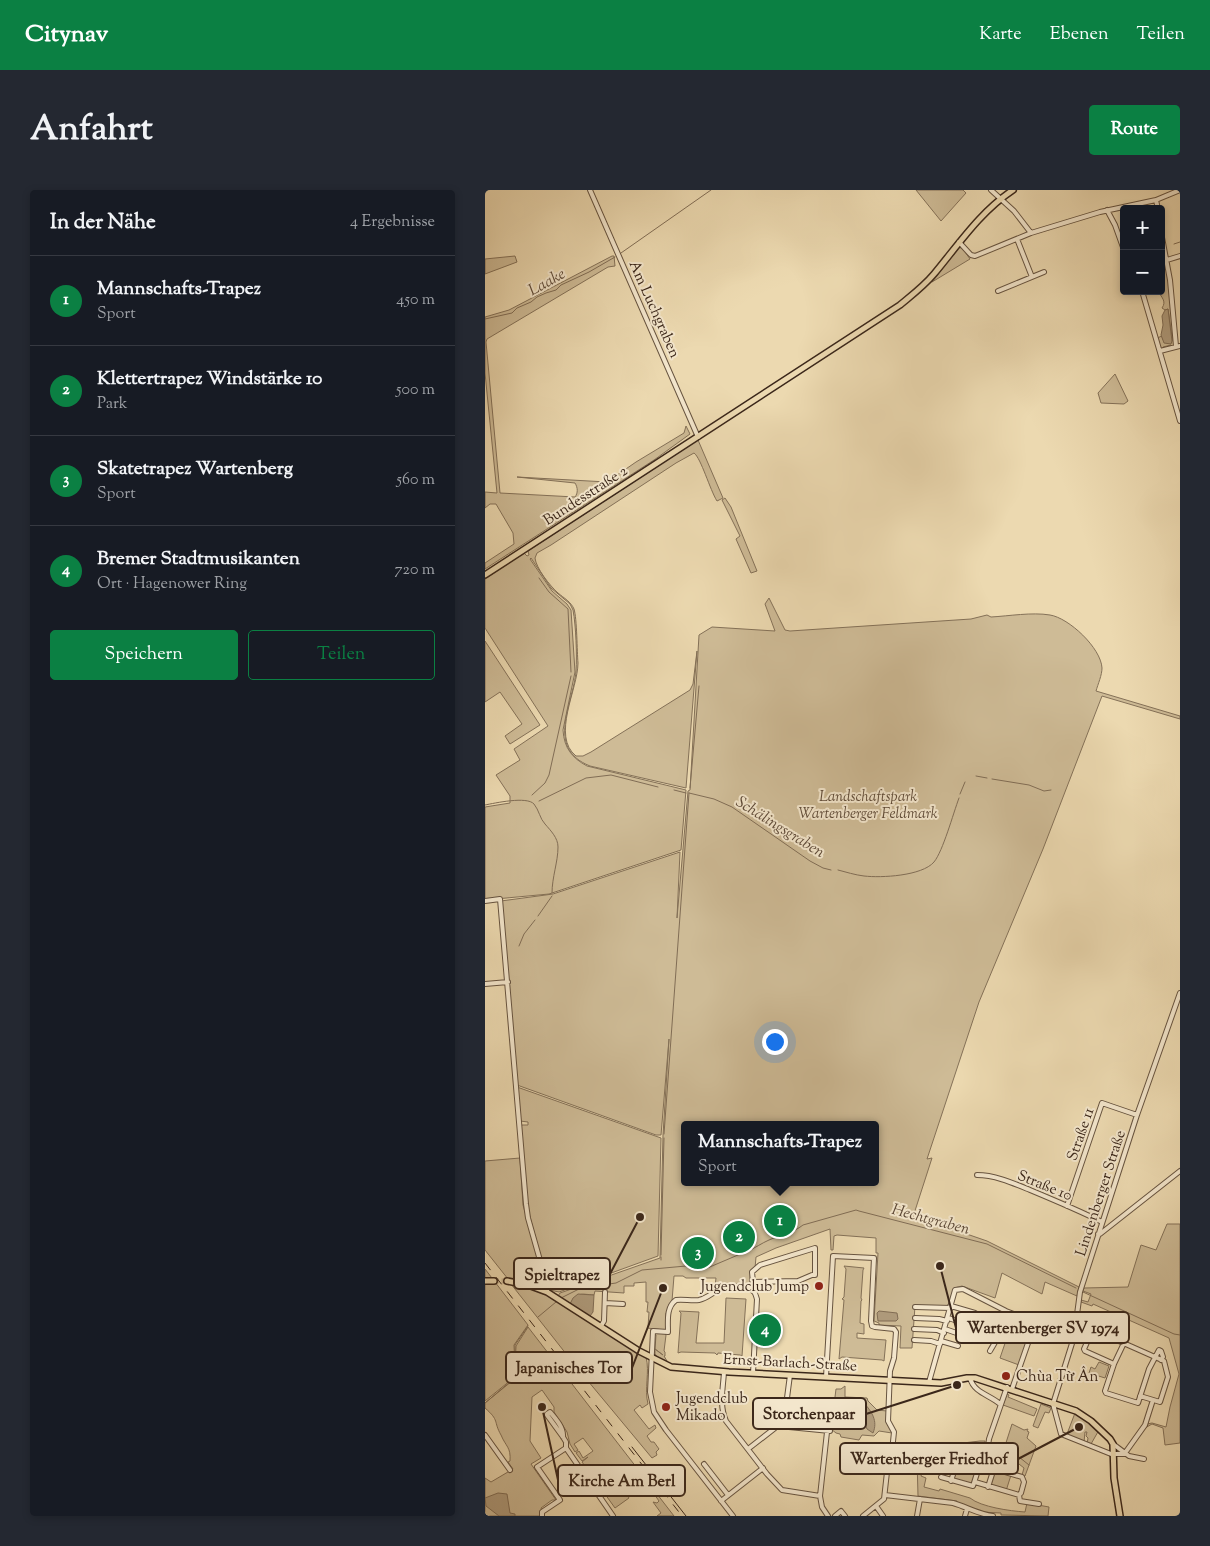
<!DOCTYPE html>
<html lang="de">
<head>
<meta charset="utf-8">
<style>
	body { margin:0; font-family:"Sorts Mill Goudy",serif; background:#242831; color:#f1f3f6 }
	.controls { position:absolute; right:15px; top:15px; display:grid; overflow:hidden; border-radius:5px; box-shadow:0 2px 8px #0003 }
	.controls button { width:45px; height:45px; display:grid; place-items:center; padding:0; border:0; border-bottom:1px solid #363941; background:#171b24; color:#f1f3f6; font:25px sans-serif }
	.you { position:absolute; left:289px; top:851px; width:18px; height:18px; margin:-12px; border:4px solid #fff; border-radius:50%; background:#1a73e8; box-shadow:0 0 0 8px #1a73e833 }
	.badge { display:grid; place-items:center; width:32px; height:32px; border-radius:50%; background:#0b8043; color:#fff; font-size:16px; font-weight:700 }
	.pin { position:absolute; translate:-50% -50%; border:2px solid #fff; box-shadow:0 1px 5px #0006 }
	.popup { position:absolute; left:196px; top:931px; width:198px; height:65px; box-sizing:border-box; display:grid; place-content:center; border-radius:5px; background:#171b24; filter:drop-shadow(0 1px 4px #0005); font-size:16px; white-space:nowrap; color:#9ea1a6 }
	.popup b { font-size:19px; color:#f1f3f6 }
	.popup::after { content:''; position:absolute; left:50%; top:100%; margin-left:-10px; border:10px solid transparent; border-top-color:#171b24 }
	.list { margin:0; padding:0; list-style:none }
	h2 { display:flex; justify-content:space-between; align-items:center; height:65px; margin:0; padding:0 20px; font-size:21px }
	h2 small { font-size:16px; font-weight:400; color:#9ea1a6 }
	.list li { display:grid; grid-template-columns:32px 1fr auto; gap:15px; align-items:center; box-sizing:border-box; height:90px; padding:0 20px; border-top:1px solid #363941 }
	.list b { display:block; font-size:19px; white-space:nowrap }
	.list p { margin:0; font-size:16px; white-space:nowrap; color:#9ea1a6 }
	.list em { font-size:16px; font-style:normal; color:#9ea1a6 }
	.actions { display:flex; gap:10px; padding:15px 20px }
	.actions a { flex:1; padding:11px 0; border:1px solid #0b8043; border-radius:5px; text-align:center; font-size:18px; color:#0b8043 }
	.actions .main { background:#0b8043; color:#fff }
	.map { position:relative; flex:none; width:695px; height:1326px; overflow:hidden; border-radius:5px }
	header { display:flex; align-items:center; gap:30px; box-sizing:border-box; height:70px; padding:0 25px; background:#0b8043; color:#fff }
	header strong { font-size:24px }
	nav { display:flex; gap:28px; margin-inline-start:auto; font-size:18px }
	.intro { display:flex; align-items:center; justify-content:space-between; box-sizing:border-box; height:120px; padding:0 30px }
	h1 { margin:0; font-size:35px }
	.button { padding:12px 22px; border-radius:5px; background:#0b8043; color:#fff; font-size:18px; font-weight:700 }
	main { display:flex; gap:30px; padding:0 30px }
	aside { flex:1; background:#171b24; border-radius:5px; box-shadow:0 2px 8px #0003 }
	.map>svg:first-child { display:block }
	.green { fill:#cebb96; stroke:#847158; fill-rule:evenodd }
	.water { fill:#b09c7d; stroke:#816d55 }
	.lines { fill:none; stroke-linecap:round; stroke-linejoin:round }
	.stream { stroke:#816d55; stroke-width:1 }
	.major-tunnel { stroke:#c9b592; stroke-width:5; stroke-dasharray:5 2.5; stroke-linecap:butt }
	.minor-casing { stroke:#675440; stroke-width:6 }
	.major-casing { stroke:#3b271a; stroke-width:8 }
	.minor { stroke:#f3e6cc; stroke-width:4 }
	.major { stroke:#ecd9b0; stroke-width:5 }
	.tram { stroke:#3b271a; stroke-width:1 }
	.rail { stroke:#3b271a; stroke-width:1; stroke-dasharray:9 9; stroke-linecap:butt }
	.poi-dot { fill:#8f2418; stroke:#f3e6cc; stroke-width:2 }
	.labels { text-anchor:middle; stroke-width:4; stroke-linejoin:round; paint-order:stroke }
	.street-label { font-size:15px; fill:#3b271a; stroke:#f3e6cc }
	.park-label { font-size:15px; font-style:italic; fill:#604c39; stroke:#f3e6cc }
	.poi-label { font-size:15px; fill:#3b271a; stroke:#f3e6cc; text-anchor:start }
	.water-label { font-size:16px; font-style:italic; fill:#5e4a38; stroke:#f3e6cc }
	.leader { fill:none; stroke:#3b271a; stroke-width:2 }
	.callout-dot { fill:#3b271a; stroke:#f3e6cc; stroke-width:2 }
	.callout { fill:#f3e6cc; stroke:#3b271a; stroke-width:2 }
	.callout-label { font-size:16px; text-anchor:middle; font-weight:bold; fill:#3b271a }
</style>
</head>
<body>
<header>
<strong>Citynav</strong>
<nav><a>Karte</a><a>Ebenen</a><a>Teilen</a></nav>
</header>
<div class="intro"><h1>Anfahrt</h1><a class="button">Route</a></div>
<main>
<aside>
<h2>In der Nähe<small>4 Ergebnisse</small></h2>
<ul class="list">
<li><span class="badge">1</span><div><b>Mannschafts-Trapez</b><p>Sport</p></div><em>450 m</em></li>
<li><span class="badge">2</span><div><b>Klettertrapez Windstärke 10</b><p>Park</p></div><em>500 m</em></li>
<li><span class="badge">3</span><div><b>Skatetrapez Wartenberg</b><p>Sport</p></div><em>560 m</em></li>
<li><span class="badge">4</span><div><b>Bremer Stadtmusikanten</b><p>Ort · Hagenower Ring</p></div><em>720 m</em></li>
</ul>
<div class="actions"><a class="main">Speichern</a><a>Teilen</a></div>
</aside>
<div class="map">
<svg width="695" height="1326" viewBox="0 0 695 1326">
	<rect width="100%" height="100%" fill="#ecd9b0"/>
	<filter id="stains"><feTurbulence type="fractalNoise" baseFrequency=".004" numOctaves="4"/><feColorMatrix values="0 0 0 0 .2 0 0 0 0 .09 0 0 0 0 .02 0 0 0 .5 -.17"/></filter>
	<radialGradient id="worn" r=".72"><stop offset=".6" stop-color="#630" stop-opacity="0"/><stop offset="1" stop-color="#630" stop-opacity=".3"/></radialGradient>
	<!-- green -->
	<path class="green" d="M431,0h47l3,3 -25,28z
		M676,56l6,16 7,82 -2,3 -1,-2 -8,2v2l-3,-1 -3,-10 5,-2 1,4 9,1v-4l-4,-28 -3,1 -3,-2c5,-7 -1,-11 -4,-17h3z
		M474,57l4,2 7,10 -38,23z
		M30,66l2,6 -32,12v-15z
		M127,66h2l1,10 -7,1 -121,72 -1,3 14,151 75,4c3,-4 3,-9 0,-14l-58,-6 90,5 29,-20 48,-29 2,-7 4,8 -36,26 -169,109v-6l29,-19 -1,-11 -17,-29h-6l-5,4v-16l12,1 -12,-120v-56l24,-7z
		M630,184l13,27 -4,3 -23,-1 -3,-10z
		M213,250l25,58 -6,3c-7,-11 -16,-43 -23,-48l-18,10 -125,82 -14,8 -2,5c1,10 15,28 23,35 6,5 13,9 16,16 3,9 3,43 4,54 0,26 -27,73 -2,93h7l8,-4 99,-62 3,-6 4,-33 -11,137 -96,-22c-45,-18 -17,-61 -14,-95 1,-16 0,-45 -3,-61l-3,-6 -19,-16 -20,-30 -1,1 22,32 15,13 4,6 4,62 -12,58c1,18 9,28 24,36l99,24 -5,60 -132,44 -64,6v-93l25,-4v-7l-14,-21 24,-15 -6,-11 34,-23 -63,-98v-49l39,-26 3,3 2,-1 -1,-4z
		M240,308l6,9 26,64 -6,2 -15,-34 4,-3 -18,-36z
		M284,408l16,32 5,1 181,-12 16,-4 4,2c18,-1 41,-5 59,-2 19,3 51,33 52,53 0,7 -4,16 -6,23l84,25v3l-78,-23 -59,153 -64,153 -52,157 5,-1 -20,62 46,11 29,10 92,46 -2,9 -32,-14 -3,12 -40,-21 -7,25 -33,-12 -8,2 -4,17h-3v3l-32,-2 -3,42h-12l1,-22 -22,-1v-2l-5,-2 4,-68h-2v-15l-39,-3 -3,1 -1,14h-2l-1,-21 -54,19 -20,9 -1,11 -4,2 -2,17 -4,-1v-2c-11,0 -20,-1 -30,3l1,-9h-30l-3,-2h-9l-2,25 -3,3 -2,9h-1v7h1l-1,8 -2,2 -17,-2 1,-1 1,-15h-2l1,-10h-2v-20l-12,1v3h-10v7l-29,-2 -1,4c-13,-1 -17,-3 -24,9l-12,-8 2,-3 100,-35 3,-123 6,-96 -8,96h-5l-139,-50 -16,-184 52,-7 127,-42 -3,66 11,-127 2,-1 9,-155 13,-8 63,4 -10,-27zM200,935h190v57h-190z
		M0,451l55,84 -30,19 -5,-8 17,-12 -22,-32 -15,10z
		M32,897l144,51 -3,118 -99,36 -9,-2 -22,-80 -7,-83 1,-2h6v-3l-8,-1z
		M35,968l3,47 21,72 1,9 -1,2 -18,-5 -18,-4 -23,-29v-89z
		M682,1034h13v219l-15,2 -2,-17 -11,-4 -7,4 2,-4 5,-1 14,4 4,-20 9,-33 -10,-36 -76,-34 -1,2 -11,-4v-2l7,2 3,-8 -8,-3 1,-3 44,-1 13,-42 15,5z
		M359,1076l20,2 -1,2 -2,28 1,2 -1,1 -1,22 4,1v10l-7,-1v5l29,2 -2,21 -2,-1 -40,-3 -3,2 5,-59 -2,-1 2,-2 2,-28z
		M0,1079l43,56 -14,20 1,22 -4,13 -26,21z
		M26,1094l20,4 18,7 97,62c4,15 -2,32 2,47l-6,4 -2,-3 -6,5 15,19 6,-4 1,3 -9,8 4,6h3l5,7 -3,3 1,3 -5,3 -74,-89z
		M241,1108l20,1 -4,57 -2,-1 -22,-2 -1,2 -2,-2 -34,-1 -3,1 3,-40 -2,-2 20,1 -3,31h28z
		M529,1127l19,8 -14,40 -19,-7z
		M43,1137l146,189h-17l4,-3 -8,-11 4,1 2,-2 -7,-10 -5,4 -4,-2 -1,2 -1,-1 2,-2 -12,-14 -10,7 8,13 -14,10 -33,-46 6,-5 -6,4 -6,-8 3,-2 4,7 10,-7 -10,-13 -9,6 4,6 -3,2 -5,-8 -3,-12 -13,-20v-5l-12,-17 -10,7 -2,44 11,17 -10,6 25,36h-4l-11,8 1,3 -1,5h-56v-38l6,4 22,-13 -5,-7 2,-1c1,-14 -4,-14 -9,-26 -8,-14 -1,-14 -16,-27v-5l27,-22 3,-14 1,-21z
		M171,1143h8l2,2 -2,16 1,1v4h-1l3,5 -9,-3 -3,-4v-5l8,6 -8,-6 1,-14h-1z
		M614,1172l10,4 -4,12 -16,-5 2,-6 4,2z
		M360,1196v11l22,1 1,3 9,9 10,1v11l5,11 -13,-2 -5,5 -12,-1 -3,5 -18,-3 -1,-3 -4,-1 -5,-4 5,-40h5z
		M522,1204l2,1 -1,2 29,12 -3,7 -31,-11z
		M556,1214l10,4 -2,5 -4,-1 -7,16 -5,-2z
		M590,1223h2l22,17 -8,14 21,9 -25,-9 1,-6 -2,-2 1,-4h-2l-1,10 -21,-8 -2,-3 6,3z
		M527,1234l12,6 4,-1 -1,2 2,1 -2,6 9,8 -11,30 -3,-1 2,-7 -5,-4 -30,-9v-11l15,5z
		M495,1251h5l-1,4 2,1 -1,12 -21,-6h-4l-3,9c-13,-4 -15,2 -27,0l-1,5 -4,-1 -4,11 5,2 -2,9 15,4 1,-2 30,9c11,9 40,13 55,14l2,-9 22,4 -1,9 -47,-1v-2l-21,-1 -23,-10v-1l-39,-5 -1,-38 2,-1 15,3 4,-1 18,-9 5,-1 2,-6z
		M495,1268l5,2v1l-6,4 -8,20 -18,-5 6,-18 18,5z
		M509,1280l17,5 -5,16 -16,-5z"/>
	<!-- water -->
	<path class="water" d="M683,119l4,32 -1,3 -7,-1 -3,-8 2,-10 -1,-9 3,-6z
		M93,1104l16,1 -1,17 -3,4 -20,-12 3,-6z
		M394,1121l18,2 1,6 -2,2h-18l-1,-8z
		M379,1213c8,9 14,18 9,30l-6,-4 -6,-16 -6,-8z
		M13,1303l9,1 3,19 5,1v2h-16l-13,-10 -1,-8z"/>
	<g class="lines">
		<!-- stream -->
		<path class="stream" d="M689,54l6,-2
			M136,63l90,-63
			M0,129l27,-6 5,-5 14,-6 6,-5 9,-4 10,-3 5,-5 28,-13 26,-15
			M54,388l10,14 19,17 3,63
			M491,586l11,2
			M507,589l37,6 15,6 7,-1
			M205,598l9,-102
			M189,600l12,3
			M204,603l25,6 18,8 78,54 13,7 8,2
			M475,604l5,-12
			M47,605l13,-12 4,-8 22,-99
			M54,611l47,-23 25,-3 47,12
			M0,615c10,-2 42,-9 49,-1 5,6 6,15 11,20 6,7 13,14 13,23 0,15 -6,30 -6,46
			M353,680c8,2 17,5 26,6 17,2 58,0 70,-14 9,-11 19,-48 25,-64
			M53,726l14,-20
			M34,756l5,-12 11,-14
			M179,944l25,-341
			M263,1061c7,-3 14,-8 21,-11 11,-5 24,-7 34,-15l53,-15 3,1 128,33 89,44
			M176,1065l3,-117
			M176,1070v-3
			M598,1102l91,42 6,1
			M76,1108l20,-10 35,-5 26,-13 44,-4 13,4 6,-1 40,-17
			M53,1127l18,-15
			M30,1171v-16l13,-19
			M0,1213l26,-22 4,-15
			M505,1256l29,11 10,8
			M452,1263l29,-9h19"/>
		<!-- major-tunnel -->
		<path class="major-tunnel" d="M9,1091h13"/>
		<defs>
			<path id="minor" d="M105,0l108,247
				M506,0l23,21 17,22
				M671,10l2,9
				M622,20l8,15 9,25
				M676,42l9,48 6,66
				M532,49l15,38
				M474,52l12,13 4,1 56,-23 69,-21 56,-12 24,-10
				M682,70l13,-4
				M513,101l46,-19
				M657,101l38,130
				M675,161l20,-5
				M0,711l15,-2 26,305 2,14 19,67v7
				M0,794l23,-2
				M492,985c18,0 36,8 53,15 24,10 48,20 72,32
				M582,1016l35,-103 35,12
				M613,1044h2l80,-63
				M267,1099l1,-7 45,-1 14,-6h3v-27l-55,17 -8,7 1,10
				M120,1113l18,1
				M430,1117l36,1
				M430,1128l24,1 8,2
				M463,1128l23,7
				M591,1132l88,39 4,16 -8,25 -20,-6
				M116,1136l3,-5 1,-29
				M429,1139l23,1 7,3
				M460,1139l23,8 7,-24 -24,-7
				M608,1139l-9,20 1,2 29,13
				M429,1150l17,1 9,3
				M456,1151l17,5
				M639,1153l-10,21 -9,27 1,2 32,10 11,-34 10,-19 2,1 2,6 -2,3
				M505,1161c2,-4 7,-11 8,-15 1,-10 4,-16 8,-25
				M239,1182c-1,17 -5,33 2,49l41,53 15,16 38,6
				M305,1185l-6,46 5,6 41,4
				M341,1187l7,-121 41,2 -3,63 1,5 3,1 19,2 2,3 -2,26 -4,13 -2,50 6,11 -2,19 -4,12 -4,36 -21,17
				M485,1188c4,15 20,17 30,26
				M444,1192l26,-92 8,-1 43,22 68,26
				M527,1199l23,-66
				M342,1242l-7,64 2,11 6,9
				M0,1245l25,35
				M78,1247c1,-9 -7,-18 -13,-25l-3,2v1l16,22 3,5v6l47,68
				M628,1254l16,12 15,3
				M263,1259l36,-28
				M640,1263l20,-28 7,-22
				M641,1264h-15l-50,-20 -8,-30 21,-67 6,-45 57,-177 43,-122
				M219,1274l24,31
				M500,1276l4,-27 18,-52
				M456,1287l32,9 6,-19 6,-1 37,11 2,5 -3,11 -2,2 1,6 19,3
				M466,1291l6,-19
				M490,1292l44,13
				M503,1297l6,-19
				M400,1305l68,8c14,4 25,11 40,13
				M236,1311l42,-33
				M391,1316l7,10
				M57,1326v-4l18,-12 -23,-33 29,-19
				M248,1326l-67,-86 -12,-18 -4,-20 3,-61 15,1c0,-11 -2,-25 8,-32 7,-1 16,1 23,0 9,-2 14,-8 21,-11 7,-4 30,-3 34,3 2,2 2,5 3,7l-4,74
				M350,1326l6,-5 4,5
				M432,1326l3,-17
				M480,1326l2,-7"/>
			<path id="major" d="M0,385l415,-270c12,-10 24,-19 34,-31 25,-30 46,-62 79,-84
				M0,1091h9
				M22,1091l21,4 19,7 92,59 32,16 58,5 212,11 26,-5h8l101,33 15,10 19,18 3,5 1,34 6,38"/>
		</defs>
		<!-- minor casing -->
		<use href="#minor" class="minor-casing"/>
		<!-- major casing -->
		<use href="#major" class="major-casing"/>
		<!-- minor -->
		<use href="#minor" class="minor"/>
		<!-- major -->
		<use href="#major" class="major"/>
		<!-- tram -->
		<path class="tram" d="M147,1257l54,69"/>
		<!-- rail -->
		<path class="rail" d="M0,1073l197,253"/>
	</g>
	<!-- markers -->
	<g class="poi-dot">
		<circle cx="334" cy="1096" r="5"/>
		<circle cx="521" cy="1186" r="5"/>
		<circle cx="181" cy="1217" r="5"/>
	</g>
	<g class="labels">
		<!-- street labels -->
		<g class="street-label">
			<text transform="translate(170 119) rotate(66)" y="5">Am Luchgraben</text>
			<text transform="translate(100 305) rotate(-33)" y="5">Bundesstraße 2</text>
			<text transform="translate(595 944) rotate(-71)" y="5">Straße 11</text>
			<text transform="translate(560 995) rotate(22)" y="5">Straße 10</text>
			<text transform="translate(615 1003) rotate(-72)" y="5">Lindenberger Straße</text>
			<text transform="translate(305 1172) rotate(3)" y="5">Ernst-Barlach-Straße</text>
		</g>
		<!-- park labels -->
		<g class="park-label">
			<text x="383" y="611">Landschaftspark<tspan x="383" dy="17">Wartenberger Feldmark</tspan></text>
		</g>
		<!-- poi labels -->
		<g class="poi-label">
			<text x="324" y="1101" text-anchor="end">Jugendclub Jump</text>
			<text x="531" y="1191">Chùa Từ Ân</text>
			<text x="191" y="1213">Jugendclub<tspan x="191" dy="17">Mikado</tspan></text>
		</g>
		<!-- water labels -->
		<g class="water-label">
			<text transform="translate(61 91) rotate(-29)" y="6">Laake</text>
			<text transform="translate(296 636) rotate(32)" y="6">Schälingsgraben</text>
			<text transform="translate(446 1028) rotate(15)" y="6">Hechtgraben</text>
		</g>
	</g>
	<!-- callouts -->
	<path class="leader" d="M155 1027L125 1084M455 1076L471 1138M178 1098L147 1178M472 1195L381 1224M594 1237L533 1269M57 1217L73 1290"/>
	<g class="callout-dot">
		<circle cx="155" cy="1027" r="5"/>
		<circle cx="455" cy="1076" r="5"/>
		<circle cx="178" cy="1098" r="5"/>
		<circle cx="472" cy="1195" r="5"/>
		<circle cx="594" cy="1237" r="5"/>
		<circle cx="57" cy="1217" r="5"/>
	</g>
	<g class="callout">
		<rect x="29" y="1068" width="96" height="31" rx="5"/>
		<rect x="471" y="1122" width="173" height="31" rx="5"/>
		<rect x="21" y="1162" width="126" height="31" rx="5"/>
		<rect x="268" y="1208" width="113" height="31" rx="5"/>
		<rect x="355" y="1253" width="178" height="31" rx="5"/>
		<rect x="73" y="1275" width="127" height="31" rx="5"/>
	</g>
	<g class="callout-label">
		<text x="77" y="1090">Spieltrapez</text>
		<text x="558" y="1143">Wartenberger SV 1974</text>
		<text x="84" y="1183">Japanisches Tor</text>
		<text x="324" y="1229">Storchenpaar</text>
		<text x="444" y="1274">Wartenberger Friedhof</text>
		<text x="137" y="1296">Kirche Am Berl</text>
	</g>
	<rect width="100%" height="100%" filter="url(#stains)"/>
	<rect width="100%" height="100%" fill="url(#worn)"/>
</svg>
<div class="controls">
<button>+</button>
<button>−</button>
</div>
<div class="you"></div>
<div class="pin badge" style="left:295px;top:1031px">1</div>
<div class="popup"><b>Mannschafts-Trapez</b>Sport</div>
<div class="pin badge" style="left:254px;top:1047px">2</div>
<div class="pin badge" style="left:213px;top:1063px">3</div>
<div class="pin badge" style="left:280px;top:1140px">4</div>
</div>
</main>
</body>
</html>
